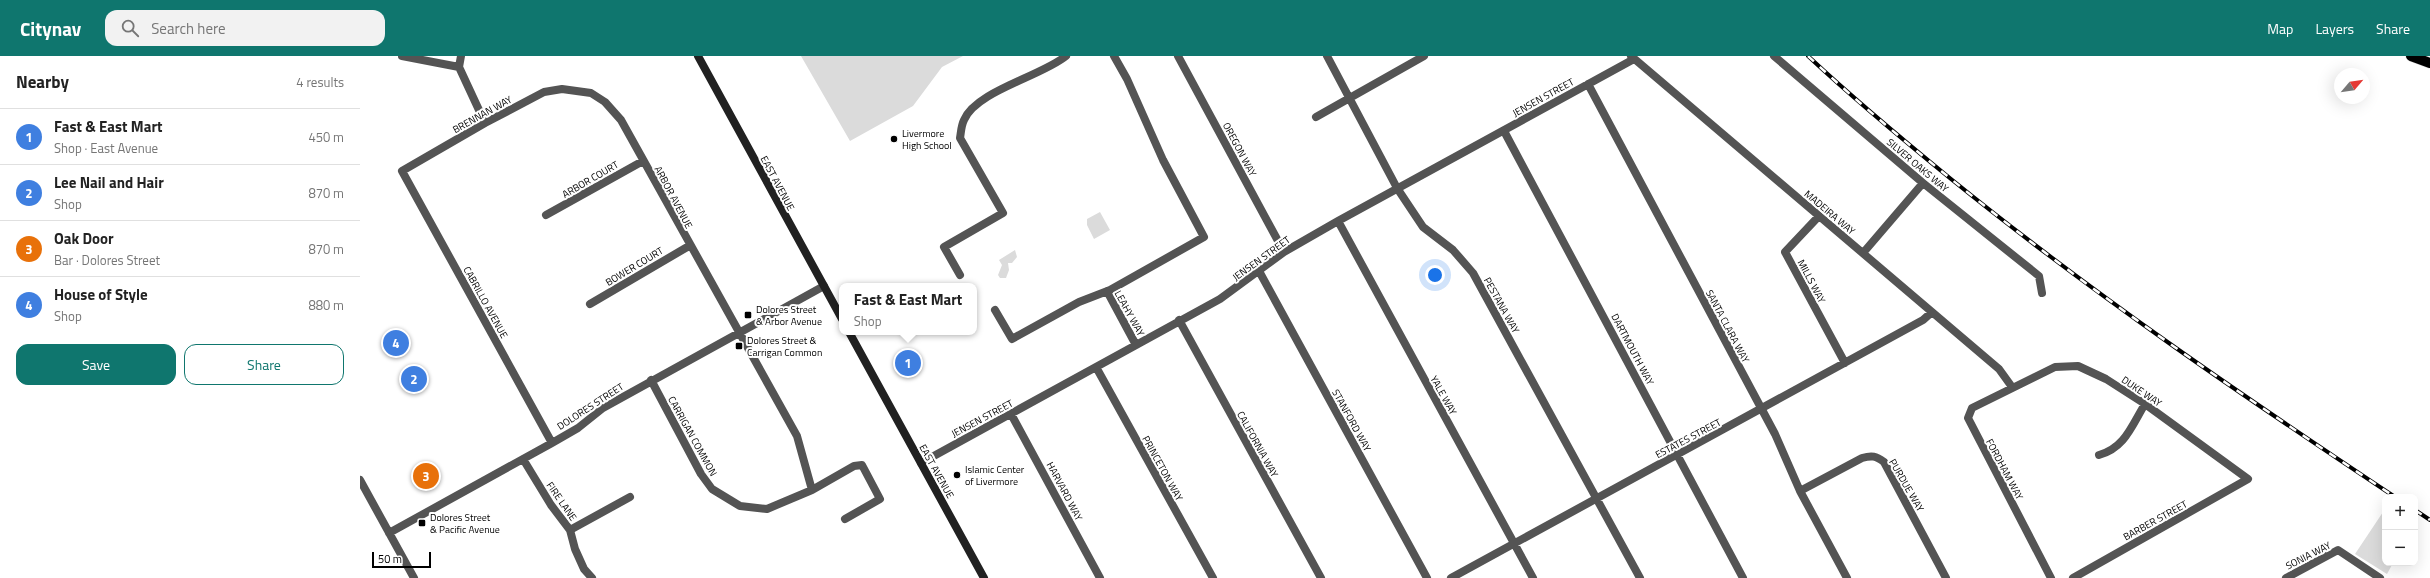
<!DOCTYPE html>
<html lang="en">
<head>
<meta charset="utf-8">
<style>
	body { margin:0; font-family:"Titillium Web",sans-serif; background:#f2f2f2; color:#222 }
	.controls { position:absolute; right:12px; bottom:12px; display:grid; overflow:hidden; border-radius:8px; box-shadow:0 4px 16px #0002 }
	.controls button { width:36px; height:36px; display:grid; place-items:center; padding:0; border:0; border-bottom:1px solid #e0e0e0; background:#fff; color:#222; font:20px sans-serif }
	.compass { position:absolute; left:1974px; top:12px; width:36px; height:36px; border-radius:50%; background:#fff; box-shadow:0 4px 16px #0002; rotate:61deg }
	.scale { position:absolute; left:12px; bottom:10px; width:59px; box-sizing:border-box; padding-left:4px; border:2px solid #000; border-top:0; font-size:11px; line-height:14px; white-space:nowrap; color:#000; -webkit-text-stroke:3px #fff; paint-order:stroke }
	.you { position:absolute; left:1075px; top:219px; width:14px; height:14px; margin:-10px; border:3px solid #fff; border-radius:50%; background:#1a73e8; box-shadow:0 0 0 6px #1a73e833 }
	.badge { display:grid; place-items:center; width:26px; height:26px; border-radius:50%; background:#0f766e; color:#fff; font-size:13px; font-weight:700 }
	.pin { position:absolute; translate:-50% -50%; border:2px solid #fff; box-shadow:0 1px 4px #0006 }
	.popup { position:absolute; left:479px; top:227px; width:138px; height:52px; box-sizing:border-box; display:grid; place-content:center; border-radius:8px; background:#fff; filter:drop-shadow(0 1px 3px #0005); font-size:13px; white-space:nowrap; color:#767676 }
	.popup b { font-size:15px; color:#222 }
	.popup::after { content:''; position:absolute; left:50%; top:100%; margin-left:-8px; border:8px solid transparent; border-top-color:#fff }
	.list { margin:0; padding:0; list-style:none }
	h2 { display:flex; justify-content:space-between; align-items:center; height:52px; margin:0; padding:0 16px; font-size:17px }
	h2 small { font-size:13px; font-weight:400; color:#767676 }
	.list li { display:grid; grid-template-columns:26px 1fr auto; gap:12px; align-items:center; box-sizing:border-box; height:56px; padding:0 16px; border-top:1px solid #e0e0e0 }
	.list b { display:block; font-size:15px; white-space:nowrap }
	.list p { margin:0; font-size:13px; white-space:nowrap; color:#767676 }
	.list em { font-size:13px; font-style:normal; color:#767676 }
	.actions { display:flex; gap:8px; padding:12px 16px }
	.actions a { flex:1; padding:9px 0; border:1px solid #0f766e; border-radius:12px; text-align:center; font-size:14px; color:#0f766e }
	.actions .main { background:#0f766e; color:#fff }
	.icon { flex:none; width:22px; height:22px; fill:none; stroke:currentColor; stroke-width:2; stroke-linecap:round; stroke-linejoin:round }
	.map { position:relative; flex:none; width:2070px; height:522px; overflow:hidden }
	header { display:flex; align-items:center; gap:24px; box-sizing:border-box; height:56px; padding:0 20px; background:#0f766e; color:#fff }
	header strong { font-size:19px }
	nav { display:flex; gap:22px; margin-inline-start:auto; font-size:14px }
	.search { width:280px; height:36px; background:#f2f2f2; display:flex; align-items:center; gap:10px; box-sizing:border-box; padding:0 14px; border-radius:12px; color:#767676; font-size:15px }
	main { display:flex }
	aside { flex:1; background:#fff }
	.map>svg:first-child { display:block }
	.green { fill:#dbdbdb }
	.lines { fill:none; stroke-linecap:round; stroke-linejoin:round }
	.primary-casing { stroke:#dbdbdb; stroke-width:11 }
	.street { stroke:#545454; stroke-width:8 }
	.secondary { stroke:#212121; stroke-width:8 }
	.primary { stroke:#000; stroke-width:10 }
	.rail-casing { stroke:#000; stroke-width:4 }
	.rail { stroke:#fff; stroke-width:2.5; stroke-dasharray:8; stroke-linecap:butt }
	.poi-dot { fill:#000; stroke:#fff; stroke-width:1.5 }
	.labels { text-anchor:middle; stroke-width:4; stroke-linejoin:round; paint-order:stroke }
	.street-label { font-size:10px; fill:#000; stroke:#fff }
	.poi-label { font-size:10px; fill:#000; stroke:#fff; text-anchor:start }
</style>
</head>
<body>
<header>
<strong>Citynav</strong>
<div class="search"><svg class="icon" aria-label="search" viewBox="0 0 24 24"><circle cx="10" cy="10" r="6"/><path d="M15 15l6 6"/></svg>Search here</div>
<nav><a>Map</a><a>Layers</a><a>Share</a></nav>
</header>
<main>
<aside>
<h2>Nearby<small>4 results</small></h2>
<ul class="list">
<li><span class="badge" style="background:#3f7fe0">1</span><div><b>Fast &amp; East Mart</b><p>Shop · East Avenue</p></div><em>450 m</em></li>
<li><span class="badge" style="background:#3f7fe0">2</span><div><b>Lee Nail and Hair</b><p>Shop</p></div><em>870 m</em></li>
<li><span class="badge" style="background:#e8710a">3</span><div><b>Oak Door</b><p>Bar · Dolores Street</p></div><em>870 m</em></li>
<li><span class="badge" style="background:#3f7fe0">4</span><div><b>House of Style</b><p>Shop</p></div><em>880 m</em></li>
</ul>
<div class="actions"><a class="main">Save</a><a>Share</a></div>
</aside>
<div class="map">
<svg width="2070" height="522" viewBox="0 0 2070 522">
	<rect width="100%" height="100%" fill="#fff"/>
	<!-- green -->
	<path class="green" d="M441,0h162l-21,11 -29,39 -63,35z
		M740,156l10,18 -16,9 -7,-14v-6z
		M655,194l2,7 -5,6h-4l1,7 -3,8h-6l-2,-3 4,-10 -3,-5z
		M2023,456l2,51h8l-6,11 -32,-20z"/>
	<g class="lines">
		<defs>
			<path id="primary" d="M2051,0l19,7"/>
		</defs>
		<!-- primary casing -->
		<use href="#primary" class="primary-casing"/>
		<!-- street -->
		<path class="street" d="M42,0l57,11
			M101,0l-2,11 26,56
			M818,0l106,196
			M967,0l70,132 26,39 30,23 20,23 167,305
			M1271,0l368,313 13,18
			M1414,0l149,127 116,93 3,17
			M1228,28l187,350 25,57 47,87
			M956,61l108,-61
			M1144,75l239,447
			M186,159l97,-54
			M1459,160l-34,36 60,111
			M978,165l195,357
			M1503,197l60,-70
			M899,215l168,307
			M600,219l-16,-28 59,-34 -43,-75c1,-5 1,-12 4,-18 12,-29 78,-44 102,-64
			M747,235l29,54
			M230,248l99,-58
			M635,254l17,29 67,-37 31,-12 94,-53 -41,-77 -36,-81 -13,-23
			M819,264l142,258
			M736,311l117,211
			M291,324l50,94 11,15 28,17 27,3 45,-19 42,-24 8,-1 18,34 -35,20
			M651,358l89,164
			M192,387l-150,-272 83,-48 59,-31 18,-3 29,4 14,9 16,18 176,316 15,54
			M1739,399c26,-7 33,-30 46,-51
			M163,403l28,46 19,25 5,19 9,20 8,9
			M561,407l299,-164 64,-47 54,-31 296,-162
			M0,424l54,98
			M1440,435l62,-33c10,-3 14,-2 22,4l62,116
			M210,474l60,-33
			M29,477l163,-90 26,-15 25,-20 221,-122
			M1091,522l472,-258 9,-8
			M1691,522l-83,-160 4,-10 83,-41 23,-1 28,13 39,25 103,75 -175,99
			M1926,522l52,-28 42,28"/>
		<!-- secondary -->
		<path class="secondary" d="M338,0l144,263
			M489,276l135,246"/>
		<!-- primary -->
		<use href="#primary" class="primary"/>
		<defs>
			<path id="rail" d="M1448,0c46,43 94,83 143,123 142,115 292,217 444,318
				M2055,454l15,10"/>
		</defs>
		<!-- rail casing -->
		<use href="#rail" class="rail-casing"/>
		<!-- rail -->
		<use href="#rail" class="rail"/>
	</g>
	<!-- markers -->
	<g class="poi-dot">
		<circle cx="534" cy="83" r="4"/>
		<rect x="384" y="255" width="8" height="8" rx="2"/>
		<rect x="375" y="286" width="8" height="8" rx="2"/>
		<circle cx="597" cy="419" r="4"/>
		<rect x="58" y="463" width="8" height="8" rx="2"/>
	</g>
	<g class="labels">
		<!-- street labels -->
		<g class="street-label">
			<text transform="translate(1183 41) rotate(-29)" y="4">JENSEN STREET</text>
			<text transform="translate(122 58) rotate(-29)" y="4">BRENNAN WAY</text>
			<text transform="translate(880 93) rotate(62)" y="4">OREGON WAY</text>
			<text transform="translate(1558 109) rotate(40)" y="4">SILVER OAKS WAY</text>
			<text transform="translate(230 123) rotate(-30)" y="4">ARBOR COURT</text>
			<text transform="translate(418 127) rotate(62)" y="4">EAST AVENUE</text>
			<text transform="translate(314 141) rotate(62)" y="4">ARBOR AVENUE</text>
			<text transform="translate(1470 156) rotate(40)" y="4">MADEIRA WAY</text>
			<text transform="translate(901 202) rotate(-36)" y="4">JENSEN STREET</text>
			<text transform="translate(274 210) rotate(-31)" y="4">BOWER COURT</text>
			<text transform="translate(1452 225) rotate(62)" y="4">MILLS WAY</text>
			<text transform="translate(126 246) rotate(61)" y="4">CABRILLO AVENUE</text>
			<text transform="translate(1142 249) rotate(61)" y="4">PESTANA WAY</text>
			<text transform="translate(770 257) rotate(61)" y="4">LEAHY WAY</text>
			<text transform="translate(1368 270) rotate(62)" y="4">SANTA CLARA WAY</text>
			<text transform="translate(1273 293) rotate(62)" y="4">DARTMOUTH WAY</text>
			<text transform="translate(1782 335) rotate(34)" y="4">DUKE WAY</text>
			<text transform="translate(1084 339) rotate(61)" y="4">YALE WAY</text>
			<text transform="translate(230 350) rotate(-33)" y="4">DOLORES STREET</text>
			<text transform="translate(622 362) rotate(-28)" y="4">JENSEN STREET</text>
			<text transform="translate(992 364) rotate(61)" y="4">STANFORD WAY</text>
			<text transform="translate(333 380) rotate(61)" y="4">CARRIGAN COMMON</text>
			<text transform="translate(1328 382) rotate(-28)" y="4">ESTATES STREET</text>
			<text transform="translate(898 388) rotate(61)" y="4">CALIFORNIA WAY</text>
			<text transform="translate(803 412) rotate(61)" y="4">PRINCETON WAY</text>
			<text transform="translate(1645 413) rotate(62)" y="4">FORDHAM WAY</text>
			<text transform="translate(577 415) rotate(61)" y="4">EAST AVENUE</text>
			<text transform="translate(1547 429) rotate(60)" y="4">PURDUE WAY</text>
			<text transform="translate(705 435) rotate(62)" y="4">HARVARD WAY</text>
			<text transform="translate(202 445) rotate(55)" y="4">FIRE LANE</text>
			<text transform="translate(1795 464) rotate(-29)" y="4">BARBER STREET</text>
			<text transform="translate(1948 499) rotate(-27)" y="4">SONIA WAY</text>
		</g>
		<!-- poi labels -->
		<g class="poi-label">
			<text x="542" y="81">Livermore<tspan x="542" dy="12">High School</tspan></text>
			<text x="396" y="257">Dolores Street<tspan x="396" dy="12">&amp; Arbor Avenue</tspan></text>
			<text x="387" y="288">Dolores Street &amp;<tspan x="387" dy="12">Carrigan Common</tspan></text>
			<text x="605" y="417">Islamic Center<tspan x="605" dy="12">of Livermore</tspan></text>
			<text x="70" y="465">Dolores Street<tspan x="70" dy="12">&amp; Pacific Avenue</tspan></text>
		</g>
	</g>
</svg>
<div class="controls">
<button>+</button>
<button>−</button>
</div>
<svg class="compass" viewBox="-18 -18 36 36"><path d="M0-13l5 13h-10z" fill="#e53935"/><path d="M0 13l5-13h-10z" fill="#767676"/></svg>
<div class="scale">50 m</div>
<div class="you"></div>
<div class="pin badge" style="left:548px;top:307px;background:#3f7fe0">1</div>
<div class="popup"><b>Fast &amp; East Mart</b>Shop</div>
<div class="pin badge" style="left:54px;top:323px;background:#3f7fe0">2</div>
<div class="pin badge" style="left:66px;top:420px;background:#e8710a">3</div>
<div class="pin badge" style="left:36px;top:287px;background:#3f7fe0">4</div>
</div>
</main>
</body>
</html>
